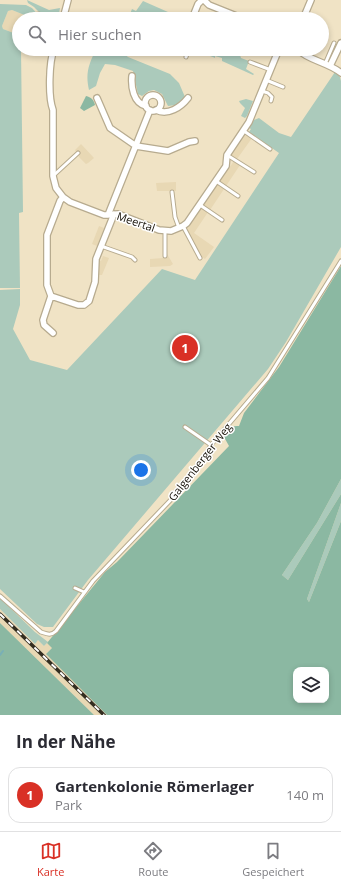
<!DOCTYPE html>
<html lang="de">
<head>
<meta charset="utf-8">
<style>
	body { margin:0; font-family:"Open Sans",sans-serif; background:#f2f2f3; color:#2b2b33 }
	.controls { position:absolute; right:12px; bottom:12px; display:grid; overflow:hidden; border-radius:8px; box-shadow:0 2px 6px #0003 }
	.controls button { width:36px; height:36px; display:grid; place-items:center; padding:0; border:0; border-bottom:1px solid #e1e1e2; background:#fff; color:#2b2b33; font:20px sans-serif }
	.you { position:absolute; left:141px; top:470px; width:14px; height:14px; margin:-10px; border:3px solid #fff; border-radius:50%; background:#1a73e8; box-shadow:0 0 0 6px #1a73e833 }
	.badge { display:grid; place-items:center; width:26px; height:26px; border-radius:50%; background:#d93025; color:#fff; font-size:13px; font-weight:700 }
	.pin { position:absolute; translate:-50% -50%; border:2px solid #fff; box-shadow:0 1px 4px #0006 }
	.list { margin:0; padding:0; list-style:none }
	h2 { display:flex; justify-content:space-between; align-items:center; height:52px; margin:0; padding:0 16px; font-size:17px }
	h2 small { font-size:13px; font-weight:400; color:#7c7c81 }
	.list li { display:grid; grid-template-columns:26px 1fr auto; gap:12px; align-items:center; box-sizing:border-box; height:56px; margin:0 8px 8px; padding:0 8px; border:1px solid #e1e1e2; border-radius:12px }
	.list b { display:block; font-size:15px; white-space:nowrap }
	.list p { margin:0; font-size:13px; white-space:nowrap; color:#7c7c81 }
	.list em { font-size:13px; font-style:normal; color:#7c7c81 }
	.icon { flex:none; width:22px; height:22px; fill:none; stroke:currentColor; stroke-width:2; stroke-linecap:round; stroke-linejoin:round }
	.map { position:relative; flex:none; width:341px; height:715px; overflow:hidden }
	.search { position:absolute; background:#fff; box-shadow:0 2px 6px #0003; left:12px; right:12px; top:12px; height:44px; display:flex; align-items:center; gap:10px; box-sizing:border-box; padding:0 14px; border-radius:22px; color:#7c7c81; font-size:15px }
	.sheet { height:116px; background:#fff }
	nav { display:flex; justify-content:space-around; align-items:center; box-sizing:border-box; height:56px; border-top:1px solid #e1e1e2; background:#fff; font-size:11px; color:#7c7c81 }
	nav a { display:grid; justify-items:center; gap:2px }
	nav .on { color:#d93025 }
	.map>svg:first-child { display:block }
	.built { fill:#e8d8b4 }
	.green { fill:#abcabb }
	.forest { fill:#8bb8a2; fill-rule:evenodd }
	.lines { fill:none; stroke-linecap:round; stroke-linejoin:round }
	.stream { stroke:#79afb6; stroke-width:2 }
	.service-casing { stroke:#b7ab8f; stroke-width:5 }
	.minor-casing { stroke:#b7ab8f; stroke-width:8 }
	.service { stroke:#fff; stroke-width:3 }
	.minor { stroke:#fff; stroke-width:5.5 }
	.rail-casing { stroke:#332d20; stroke-width:3.5 }
	.rail { stroke:#fff; stroke-width:2; stroke-dasharray:6; stroke-linecap:butt }
	.labels { text-anchor:middle; stroke-width:3; stroke-linejoin:round; paint-order:stroke }
	.street-label { font-size:11px; fill:#1a150b; stroke:#fff }
</style>
</head>
<body>
<div class="map">
<svg width="341" height="715" viewBox="0 0 341 715">
	<rect width="100%" height="100%" fill="#f0e3c5"/>
	<!-- built -->
	<path class="built" d="M12,10l15,6 4,-3 2,4 -3,2h-11v16l-16,-6 -1,-3 6,-15z
		M245,133l7,5 -15,21 -7,-4z
		M81,144l13,14 -6,5 -2,1 -7,-7 -4,-7z
		M234,161l6,4 -14,21 -7,-4z
		M176,182v9h-19l-1,-8z
		M218,184l6,5 -14,21 -7,-5z
		M202,208l6,4 -14,21 20,14 -9,12 -4,-3 -15,-27z
		M99,226l5,2 -7,18 -5,-2z
		M167,254l6,10 -3,2 -20,1v-8l13,-1z
		M103,256l6,2 -7,17h-3l-1,2 1,-17 2,1z
		M0,609l35,35 3,-4 6,6 3,-3 5,5 -5,5 60,62h-13l-46,-45 -48,-47z"/>
	<!-- green -->
	<path class="green" d="M27,0l22,10 11,-2 -2,11h-12l-12,-12 -6,-4z
		M143,1l25,11 -2,7h-26l-10,-5 2,-5 4,2z
		M0,4l26,1 6,3 10,11h-12l3,-2 -2,-4 -4,3 -15,-6 -4,1 -6,15 1,3 16,6v14h2l2,163 -4,1 1,75h-20z
		M96,49h22l10,8 42,17 9,9 6,14 -9,8 -8,1 -6,-12 -8,-4 -5,1 -7,5 -4,-2 -5,-23 -18,-6 -10,-1 -5,9 -4,13 -7,4c-4,-17 0,-26 7,-41z
		M195,49h28l11,5 3,-1 3,2 1,3 8,3 -3,8 8,5 -1,1 -31,-14v-3l-7,-2v2l-2,-1 -18,-6z
		M335,72l5,5 1,4v166l-55,95 -18,27 -180,211 -35,47h-9l-7,-3 -37,-35v-299l20,-1v16l-7,24 17,31 37,10 95,-101 33,11 84,-127 -30,-21 2,-3 -2,-1 5,-8 5,-2 20,15 12,4z
		M246,99l7,2 -6,15 -2,2 -4,-2 4,-8 -5,-5 -1,-2z
		M341,479v15l-53,86 -6,-5 35,-52z
		M341,503v18l-32,81 -2,-3z
		M0,598l35,34 13,10 -4,4 -6,-6 -3,4 -35,-35z"/>
	<!-- forest -->
	<path class="forest" d="M86,96c5,1 8,4 9,9l-11,6 -4,-3z
		M341,266v213l-24,44 -35,52 6,5 53,-86v9l-34,96 2,3 32,-81v194h-234l-61,-61 6,-6 -5,-5 58,-71 12,-10 112,-116 -5,-9c4,-6 6,-12 15,-11l5,-13 35,-46zM296,670h30v30h-30z
		M0,623l94,92h-94z"/>
	<g class="lines">
		<!-- stream -->
		<path class="stream" d="M0,655l3,-4"/>
		<defs>
			<path id="service" d="M27,19l5,-4 7,-1
				M186,57l3,-8
				M250,62l21,8
				M325,64l9,-21
				M266,80l17,7
				M262,91l6,2 4,4 -1,4
				M244,131l26,18
				M227,155l27,17
				M53,176l25,-23
				M216,181l22,15
				M172,192l3,25 4,11
				M200,205l22,15
				M183,226l17,32
				M165,231v25
				M101,246l31,11 3,3
				M185,427l26,18
				M75,588l9,4
				M0,596l41,36c6,2 10,4 15,-1l37,-50 91,-95 18,-25 9,-16 57,-67 73,-117"/>
			<path id="minor" d="M204,0l5,5 35,14
				M63,19l5,-19
				M192,19l6,-15 4,-4
				M303,19l8,-19
				M54,49c-5,13 -6,48 -1,61v66l3,12 7,9 7,5 34,13 14,-1 41,16 12,1 12,-5 4,-3 39,-57 1,-11 22,-33 30,-73
				M297,49c12,12 31,13 44,24
				M330,66l11,-23
				M132,76c-1,10 1,27 14,30
				M145 103a8 8 0 1 1 16 0a8 8 0 1 1-16 0Z
				M97,98l13,30 26,18 32,5 21,-9 6,-1
				M156,110c12,6 25,-3 32,-12
				M63,197l-3,4 -13,34v50l4,11 27,9h6l5,-4 6,-19 1,-23 18,-45
				M108,215l42,-105
				M51,296l-8,24 1,5 9,8"/>
		</defs>
		<!-- service casing -->
		<use href="#service" class="service-casing"/>
		<!-- minor casing -->
		<use href="#minor" class="minor-casing"/>
		<!-- service -->
		<use href="#service" class="service"/>
		<!-- minor -->
		<use href="#minor" class="minor"/>
		<defs>
			<path id="rail" d="M0,614l104,101"/>
		</defs>
		<!-- rail casing -->
		<use href="#rail" class="rail-casing"/>
		<!-- rail -->
		<use href="#rail" class="rail"/>
	</g>
	<g class="labels">
		<!-- street labels -->
		<g class="street-label">
			<text transform="translate(136 222) rotate(19)" y="4">Meertal</text>
			<text transform="translate(200 462) rotate(-52)" y="4">Galgenberger Weg</text>
		</g>
	</g>
</svg>
<div class="controls">
<button><svg class="icon" aria-label="layers" viewBox="0 0 24 24"><path d="M12 4l9 5-9 5-9-5zM3 14l9 5 9-5"/></svg></button>
</div>
<div class="you"></div>
<div class="pin badge" style="left:185px;top:348px">1</div>
<div class="search"><svg class="icon" aria-label="search" viewBox="0 0 24 24"><circle cx="10" cy="10" r="6"/><path d="M15 15l6 6"/></svg>Hier suchen</div>
</div>
<section class="sheet">
<h2>In der Nähe<small></small></h2>
<ul class="list">
<li><span class="badge">1</span><div><b>Gartenkolonie Römerlager</b><p>Park</p></div><em>140 m</em></li>
</ul>
</section>
<nav>
<a class="on"><svg class="icon" aria-label="map" viewBox="0 0 24 24"><path d="M3 6l6-2 6 2 6-2v14l-6 2-6-2-6 2zM9 4v14M15 6v14"/></svg>Karte</a>
<a><svg class="icon" aria-label="directions" viewBox="0 0 24 24"><path d="M12 3l9 9-9 9-9-9zM9 14v-3h6M13 9l2 2-2 2"/></svg>Route</a>
<a><svg class="icon" aria-label="saved" viewBox="0 0 24 24"><path d="M7 4h10v16l-5-4-5 4z"/></svg>Gespeichert</a>
</nav>
</body>
</html>
